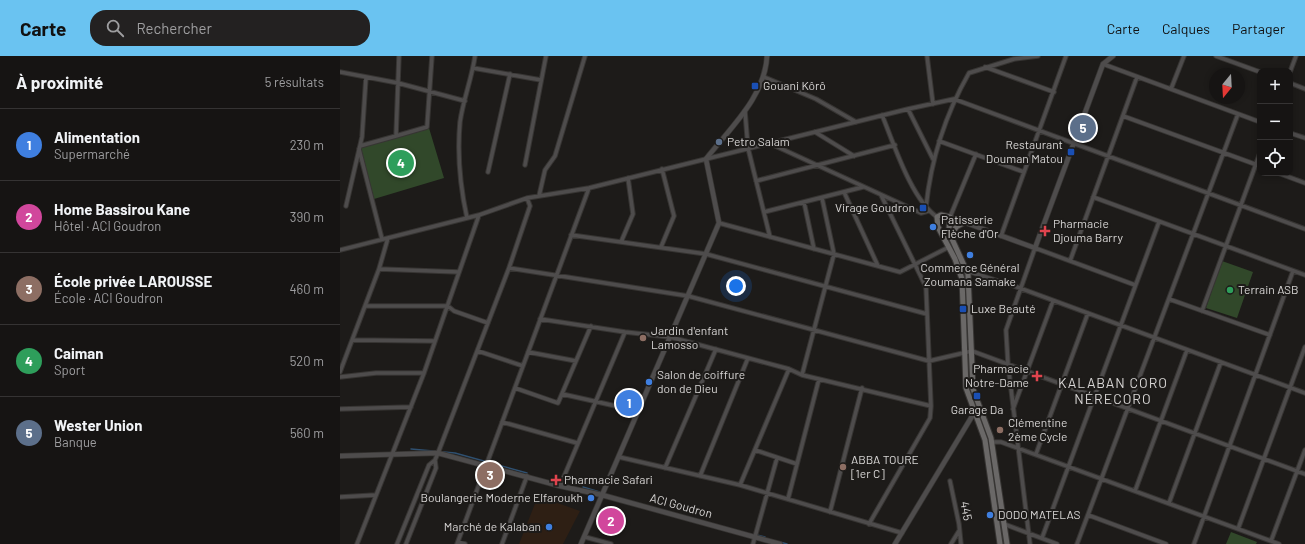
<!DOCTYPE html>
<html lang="fr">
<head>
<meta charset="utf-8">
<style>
	body { margin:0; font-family:Barlow,sans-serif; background:#232121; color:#f1f3f6 }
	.controls { position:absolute; right:12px; top:12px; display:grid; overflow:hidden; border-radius:8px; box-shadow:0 2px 6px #0003 }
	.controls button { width:36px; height:36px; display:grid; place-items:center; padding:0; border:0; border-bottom:1px solid #353333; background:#161413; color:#f1f3f6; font:20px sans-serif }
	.compass { position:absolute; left:869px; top:12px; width:36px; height:36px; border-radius:50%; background:#161413; box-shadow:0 2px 6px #0003; rotate:198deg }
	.you { position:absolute; left:396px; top:230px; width:14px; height:14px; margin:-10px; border:3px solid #fff; border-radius:50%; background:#1a73e8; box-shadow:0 0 0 6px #1a73e833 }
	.badge { display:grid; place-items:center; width:26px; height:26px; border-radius:50%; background:#6ac3f1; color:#fff; font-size:13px; font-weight:700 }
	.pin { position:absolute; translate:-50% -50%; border:2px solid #fff; box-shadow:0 1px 4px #0006 }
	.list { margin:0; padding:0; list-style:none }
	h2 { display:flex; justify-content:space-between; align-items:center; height:52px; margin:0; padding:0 16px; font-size:17px }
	h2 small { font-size:13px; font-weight:400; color:#9e9ea0 }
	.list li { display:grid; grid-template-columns:26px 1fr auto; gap:12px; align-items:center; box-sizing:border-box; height:72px; padding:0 16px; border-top:1px solid #353333 }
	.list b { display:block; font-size:15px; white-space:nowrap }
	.list p { margin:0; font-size:13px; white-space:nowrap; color:#9e9ea0 }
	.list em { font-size:13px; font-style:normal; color:#9e9ea0 }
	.icon { flex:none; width:22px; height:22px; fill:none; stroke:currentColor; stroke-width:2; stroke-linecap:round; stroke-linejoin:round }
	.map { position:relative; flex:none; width:965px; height:488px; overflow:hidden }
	header { display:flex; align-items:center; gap:24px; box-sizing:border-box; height:56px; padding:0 20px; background:#6ac3f1; color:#111 }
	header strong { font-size:19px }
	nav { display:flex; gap:22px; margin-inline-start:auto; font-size:14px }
	.search { width:280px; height:36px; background:#232121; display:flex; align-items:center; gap:10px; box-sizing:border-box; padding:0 14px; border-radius:16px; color:#9e9ea0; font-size:15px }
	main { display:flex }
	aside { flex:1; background:#161413 }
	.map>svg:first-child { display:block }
	.commercial { fill:#2e1f14 }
	.green { fill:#31482a }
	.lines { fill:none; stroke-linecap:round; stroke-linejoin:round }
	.stream { stroke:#2f5070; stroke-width:1.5 }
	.minor-casing { stroke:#373533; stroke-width:5.5 }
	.tertiary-casing { stroke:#373533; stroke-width:6 }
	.secondary-casing { stroke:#373533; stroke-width:7 }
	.minor { stroke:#4e4c4c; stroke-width:3.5 }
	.tertiary { stroke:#4e4c4c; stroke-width:4.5 }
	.secondary { stroke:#6a6867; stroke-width:5 }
	.transit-dot { fill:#1a4fb4; stroke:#1d1b19; stroke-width:1.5 }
	.service-dot { fill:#5c6f8a; stroke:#1d1b19; stroke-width:1.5 }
	.shop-dot { fill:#3f7fe0; stroke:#1d1b19; stroke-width:1.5 }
	.health-dot { fill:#e0444e; stroke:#1d1b19; stroke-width:1.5 }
	.leisure-dot { fill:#2e9e5b; stroke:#1d1b19; stroke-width:1.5 }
	.education-dot { fill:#8d6e63; stroke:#1d1b19; stroke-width:1.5 }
	.labels { text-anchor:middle; stroke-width:4; stroke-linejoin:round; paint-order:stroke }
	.poi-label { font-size:12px; fill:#d7d5d4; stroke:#1d1b19; text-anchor:start }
	.street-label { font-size:12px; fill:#d7d5d4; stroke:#1d1b19 }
	.quarter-label { font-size:14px; letter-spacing:1px; fill:#d7d5d4; stroke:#1d1b19 }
</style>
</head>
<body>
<header>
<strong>Carte</strong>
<div class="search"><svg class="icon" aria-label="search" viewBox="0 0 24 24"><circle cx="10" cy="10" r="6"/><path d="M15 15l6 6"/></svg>Rechercher</div>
<nav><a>Carte</a><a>Calques</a><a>Partager</a></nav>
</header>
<main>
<aside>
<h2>À proximité<small>5 résultats</small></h2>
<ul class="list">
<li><span class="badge" style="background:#3f7fe0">1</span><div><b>Alimentation</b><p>Supermarché</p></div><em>230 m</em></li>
<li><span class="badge" style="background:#d1479c">2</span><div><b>Home Bassirou Kane</b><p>Hôtel · ACI Goudron</p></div><em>390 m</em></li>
<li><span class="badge" style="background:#8d6e63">3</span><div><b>École privée LAROUSSE</b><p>École · ACI Goudron</p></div><em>460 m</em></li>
<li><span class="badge" style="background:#2e9e5b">4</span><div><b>Caiman</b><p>Sport</p></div><em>520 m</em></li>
<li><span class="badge" style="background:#5c6f8a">5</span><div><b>Wester Union</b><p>Banque</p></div><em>560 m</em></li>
</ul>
</aside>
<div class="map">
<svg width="965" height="488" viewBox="0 0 965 488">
	<rect width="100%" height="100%" fill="#1d1b19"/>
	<!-- commercial -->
	<path class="commercial" d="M198,440l42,15 -17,33h-44z"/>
	<!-- green -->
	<path class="green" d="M89,72l15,50 -70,21 -15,-51z
		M882,205l31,11 -16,46 -31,-10z
		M891,476l26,10 -1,2h-30z"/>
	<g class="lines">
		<!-- stream -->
		<path class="stream" d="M71,393l44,4 72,20
			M243,431l20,6
			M417,479l8,2
			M440,486l7,2"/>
		<defs>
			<path id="minor" d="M59,0l-3,80 31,-9 5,-71
				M587,0l6,48
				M876,0l44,16
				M763,8l157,58
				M645,11l69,25
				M133,12l68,12
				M0,16l58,11 67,18
				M950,16l6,-16
				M424,21l52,22 40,23
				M950,27l15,6
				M831,33l13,-33
				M568,53l25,50
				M405,55l3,37 22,89
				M542,59c12,29 29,84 55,102
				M783,60l137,50
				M475,76l39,24
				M950,77l15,5
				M599,85l85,31
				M429,87l152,70 7,-2
				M20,90l36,-10
				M19,93l23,90
				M185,109l21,-109
				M148,116l22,-98
				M938,117l27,10
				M416,125l139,-36
				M504,136l34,74
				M199,140l6,-26 10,-14 30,-100
				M753,141l212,78
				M464,146l10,47
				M6,150l16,-69 4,-60
				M586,151c5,-48 19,-92 43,-134l45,-14 24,-3
				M424,156l99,-25
				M139,159l48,-17 62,-10 319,-79 46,-10 351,130
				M610,161l26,-63
				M127,162c-7,-32 -10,-63 -7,-96 3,-22 12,-44 15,-66
				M379,167l181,49 49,-25
				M231,179l135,19 221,60
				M661,180l65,-180
				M281,186l12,-28 -5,-36
				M321,191l13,-31 -12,-47
				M0,194l139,-35 -55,158 -67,171
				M730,205l67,-184
				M169,212l179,28 241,65 43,-10 333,123
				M39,213l9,-31
				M627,215l47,15 291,107
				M829,243l101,36
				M25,250h83l6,5 34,12
				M862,255l58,-158
				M200,263l85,13 45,5 119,32 13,6 129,31
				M13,284l81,1
				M138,295l45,15
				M188,296l48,9
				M0,316l39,-103 80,3
				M462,319l32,-121 -12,-56
				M0,321l36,-4h48
				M175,332l43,15 33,-77
				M222,338l76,17
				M0,353l71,-2
				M673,353l40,-108
				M162,366l75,21
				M652,386h9l278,102
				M415,394l42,14
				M696,398l52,-141
				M279,401l121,28 162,48
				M325,412l51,-119
				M360,420l48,-118
				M610,425l9,43 2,20
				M400,429l49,-116
				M220,430l65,-154
				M795,435l52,-141
				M0,441l36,-2
				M448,443l31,-120
				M829,447l52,-141
				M490,456l32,-124
				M748,459l78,29
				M529,468l61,-106 1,-12 -5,-119 -45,-92
				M664,468l53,20
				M898,473l67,-182
				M245,481l26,7
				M702,482l117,-316
				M931,485l34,-91
				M118,486l7,2
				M57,488l32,-79 6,-5
				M66,488l30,-76 -1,-8 3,-7 71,-185 21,-62 -3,-8
				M117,488l132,-356
				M162,488l25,-68
				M413,488l24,-86
				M611,488l8,-13
				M690,488l-22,-180 -2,-34 29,-82 100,37
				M737,488l161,-430
				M854,488l99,-273"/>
			<path id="tertiary" d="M610,161l85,31 68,-184 10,-8
				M0,400l98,-3 122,33 42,9 178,49
				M241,488l138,-321 -13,-64c24,-31 59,-62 61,-103
				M555,488l79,-131"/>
			<path id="secondary" d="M612,180l4,-9 9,-5
				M660,488l-15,-104 -19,-52 -4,-109 -7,-20 -17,-32 -1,-10 4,-2 9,2 -1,12 3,10 16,35 5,115 18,49 16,106"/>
		</defs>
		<!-- minor casing -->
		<use href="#minor" class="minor-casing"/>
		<!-- tertiary casing -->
		<use href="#tertiary" class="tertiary-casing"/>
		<!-- secondary casing -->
		<use href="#secondary" class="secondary-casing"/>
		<!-- minor -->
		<use href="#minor" class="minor"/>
		<!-- tertiary -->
		<use href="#tertiary" class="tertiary"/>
		<!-- secondary -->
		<use href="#secondary" class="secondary"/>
	</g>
	<!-- markers -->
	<g class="transit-dot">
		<rect x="411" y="26" width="8" height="8" rx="2"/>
		<rect x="727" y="92" width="8" height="8" rx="2"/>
		<rect x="579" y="148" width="8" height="8" rx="2"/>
		<rect x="619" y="249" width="8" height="8" rx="2"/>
		<rect x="633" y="336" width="8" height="8" rx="2"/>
	</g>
	<circle class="service-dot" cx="379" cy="86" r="4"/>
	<g class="shop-dot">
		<circle cx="593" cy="171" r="4"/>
		<circle cx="630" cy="199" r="4"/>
		<circle cx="309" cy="326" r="4"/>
		<circle cx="251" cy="442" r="4"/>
		<circle cx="650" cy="459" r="4"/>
		<circle cx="209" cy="471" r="4"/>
	</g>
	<g class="health-dot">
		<path d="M703 169h4v4h4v4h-4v4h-4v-4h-4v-4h4z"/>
		<path d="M695 314h4v4h4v4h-4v4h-4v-4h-4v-4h4z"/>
		<path d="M214 418h4v4h4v4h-4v4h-4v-4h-4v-4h4z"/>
	</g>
	<circle class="leisure-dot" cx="890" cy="234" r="4"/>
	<g class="education-dot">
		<circle cx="303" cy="282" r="4"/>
		<circle cx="660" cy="374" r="4"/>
		<circle cx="503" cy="411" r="4"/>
	</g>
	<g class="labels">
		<!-- poi labels -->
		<g class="poi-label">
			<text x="423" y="34">Gouani Kôrô</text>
			<text x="387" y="90">Petro Salam</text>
			<text x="723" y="93" text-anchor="end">Restaurant<tspan x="723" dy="14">Douman Matou</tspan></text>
			<text x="575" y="156" text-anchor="end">Virage Goudron</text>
			<text x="601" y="168">Patisserie<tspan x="601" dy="14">Flèche d'Or</tspan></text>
			<text x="713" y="172">Pharmacie<tspan x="713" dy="14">Djouma Barry</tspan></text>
			<text x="630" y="216" text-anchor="middle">Commerce Général<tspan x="630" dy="14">Zoumana Samake</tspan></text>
			<text x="898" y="238">Terrain ASB</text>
			<text x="631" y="257">Luxe Beauté</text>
			<text x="311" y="279">Jardin d'enfant<tspan x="311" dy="14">Lamosso</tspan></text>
			<text x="689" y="317" text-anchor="end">Pharmacie<tspan x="689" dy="14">Notre-Dame</tspan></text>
			<text x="317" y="323">Salon de coiffure<tspan x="317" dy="14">don de Dieu</tspan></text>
			<text x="637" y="358" text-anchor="middle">Garage Da</text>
			<text x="668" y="371">Clémentine<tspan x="668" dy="14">2ème Cycle</tspan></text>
			<text x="511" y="408">ABBA TOURE<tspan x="511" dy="14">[1er C]</tspan></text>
			<text x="224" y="428">Pharmacie Safari</text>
			<text x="243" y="446" text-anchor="end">Boulangerie Moderne Elfaroukh</text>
			<text x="658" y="463">DODO MATELAS</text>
			<text x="201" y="475" text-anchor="end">Marché de Kalaban</text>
		</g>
		<!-- street labels -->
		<g class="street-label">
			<text transform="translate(341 450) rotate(15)" y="4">ACI Goudron</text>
			<text transform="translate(626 455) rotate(79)" y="4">445</text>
		</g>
		<!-- quarter labels -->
		<g class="quarter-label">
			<text x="773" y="332">KALABAN CORO<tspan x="773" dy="16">NÉRECORO</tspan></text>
		</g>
	</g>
</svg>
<div class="controls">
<button>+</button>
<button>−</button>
<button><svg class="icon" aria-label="locate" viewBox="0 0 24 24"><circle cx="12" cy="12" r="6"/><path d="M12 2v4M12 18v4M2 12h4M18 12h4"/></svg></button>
</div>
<svg class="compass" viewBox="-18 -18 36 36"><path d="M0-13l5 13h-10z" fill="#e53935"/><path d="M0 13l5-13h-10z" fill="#9e9ea0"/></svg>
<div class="you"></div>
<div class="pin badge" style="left:289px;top:347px;background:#3f7fe0">1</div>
<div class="pin badge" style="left:271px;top:465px;background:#d1479c">2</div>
<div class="pin badge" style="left:150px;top:419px;background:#8d6e63">3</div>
<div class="pin badge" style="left:61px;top:107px;background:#2e9e5b">4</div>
<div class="pin badge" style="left:743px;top:72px;background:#5c6f8a">5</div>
</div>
</main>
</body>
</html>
